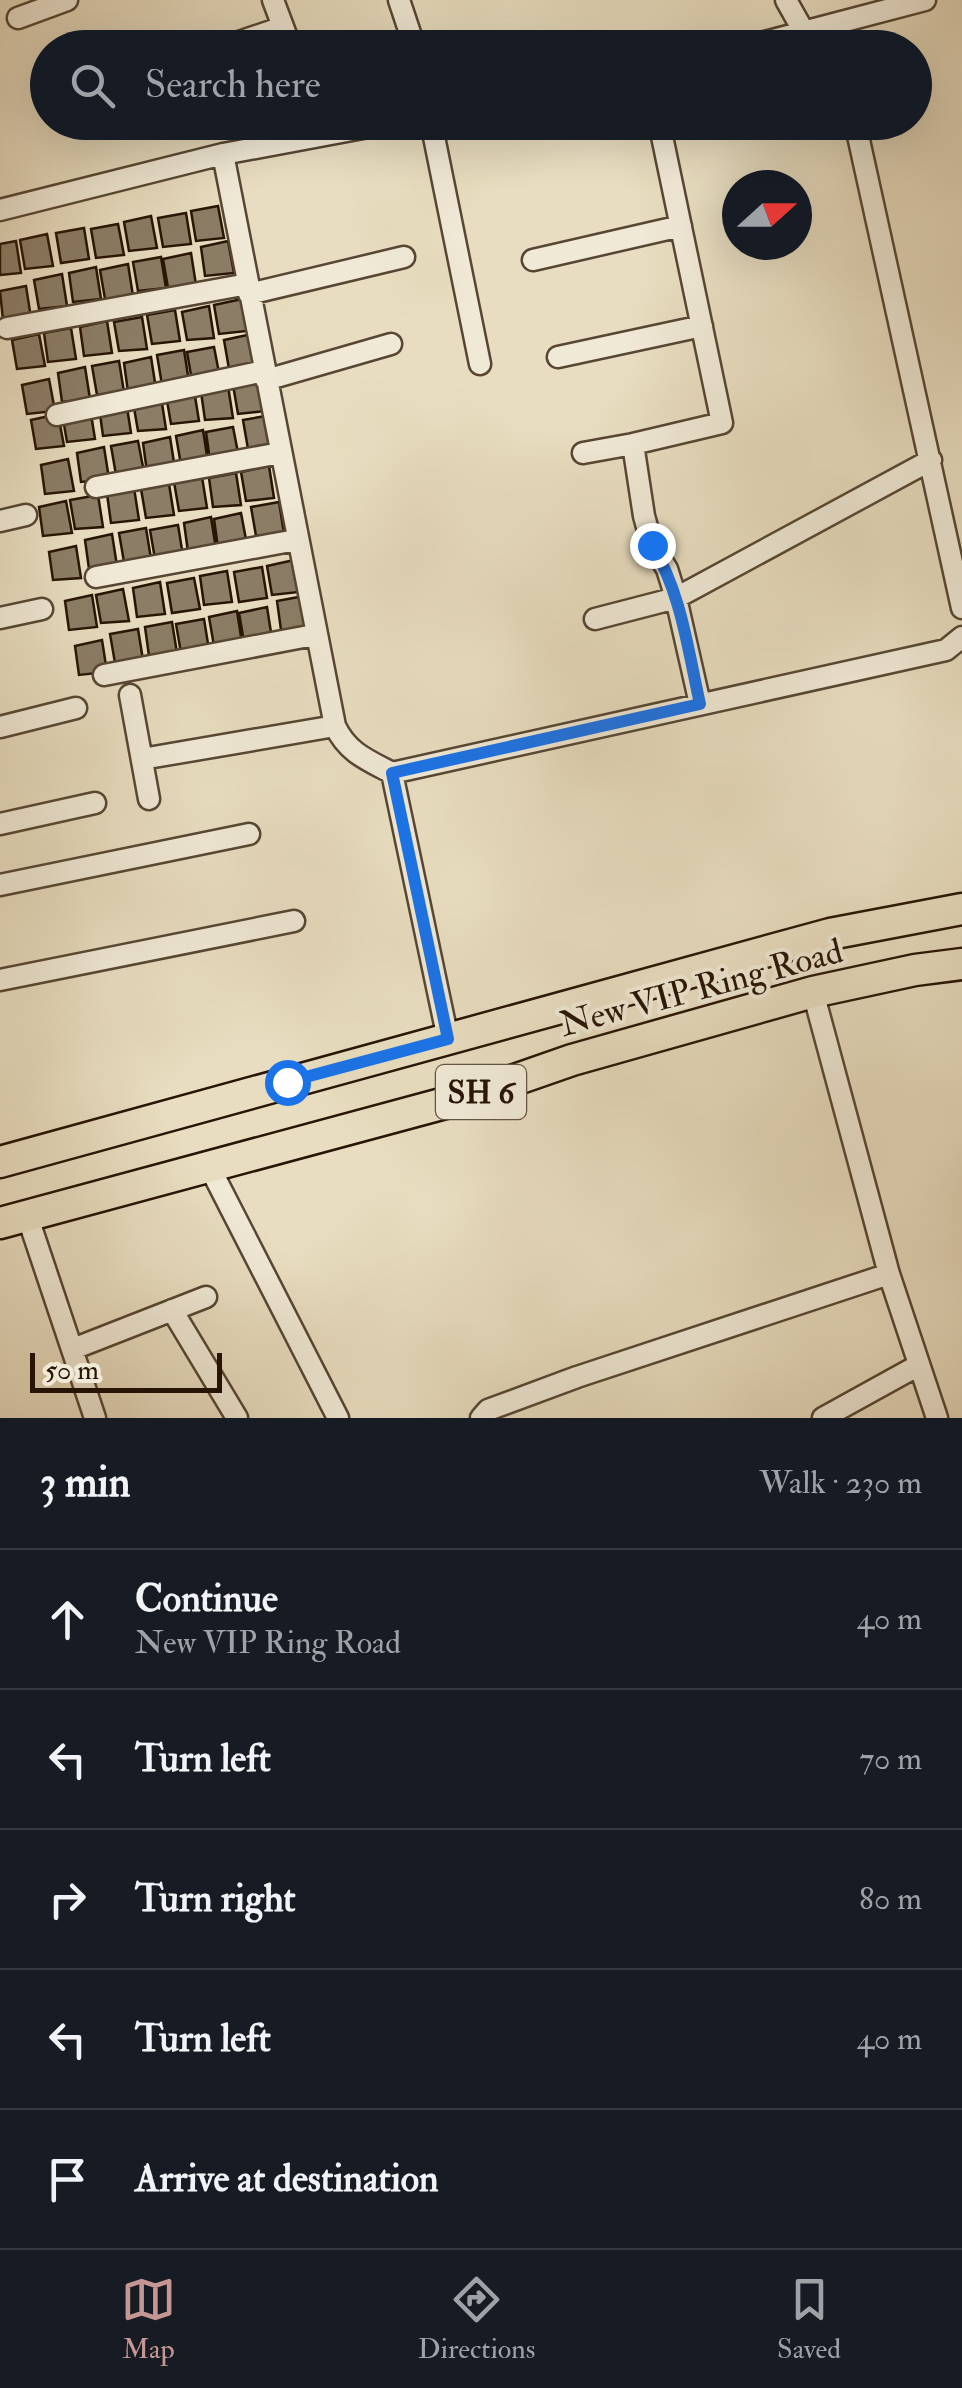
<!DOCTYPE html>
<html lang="en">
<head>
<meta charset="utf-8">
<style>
	body { margin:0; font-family:"IM FELL Double Pica",serif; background:#20242c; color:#f1f3f6 }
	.compass { position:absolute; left:722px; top:170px; width:90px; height:90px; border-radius:50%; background:#171b24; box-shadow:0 10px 40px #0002; rotate:69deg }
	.scale { position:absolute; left:30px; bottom:25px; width:192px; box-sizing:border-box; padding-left:10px; border:5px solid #271404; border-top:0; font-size:28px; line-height:35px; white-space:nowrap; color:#271404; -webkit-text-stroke:8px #f0e9d6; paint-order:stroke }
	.stop { position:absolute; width:30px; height:30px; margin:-22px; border:8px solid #1a73e8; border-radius:50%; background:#fff }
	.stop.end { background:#1a73e8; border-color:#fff; box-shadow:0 2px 10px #0008 }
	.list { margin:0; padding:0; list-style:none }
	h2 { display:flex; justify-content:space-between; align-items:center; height:130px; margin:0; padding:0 40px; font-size:42px }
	h2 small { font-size:32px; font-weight:400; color:#9ea1a6 }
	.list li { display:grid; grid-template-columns:65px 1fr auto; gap:30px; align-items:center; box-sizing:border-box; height:140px; padding:0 40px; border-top:2px solid #363941 }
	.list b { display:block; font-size:38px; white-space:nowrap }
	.list p { margin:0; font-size:32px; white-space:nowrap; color:#9ea1a6 }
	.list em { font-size:32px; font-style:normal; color:#9ea1a6 }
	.icon { flex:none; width:55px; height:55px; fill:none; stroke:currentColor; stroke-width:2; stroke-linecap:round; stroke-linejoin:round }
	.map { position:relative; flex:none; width:962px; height:1418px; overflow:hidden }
	.search { position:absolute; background:#171b24; box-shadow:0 10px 40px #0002; left:30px; right:30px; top:30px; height:110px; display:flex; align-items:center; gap:25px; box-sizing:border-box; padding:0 35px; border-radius:55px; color:#9ea1a6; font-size:38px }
	.sheet { height:830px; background:#171b24 }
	nav { display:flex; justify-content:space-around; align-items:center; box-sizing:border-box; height:140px; border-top:2px solid #363941; background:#171b24; font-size:28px; color:#9ea1a6 }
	nav a { display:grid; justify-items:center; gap:5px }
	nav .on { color:#c59692 }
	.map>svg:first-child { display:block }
	.building { fill:#8b7d66; stroke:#271404; stroke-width:2.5 }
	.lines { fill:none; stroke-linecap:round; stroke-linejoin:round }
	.minor-casing { stroke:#574633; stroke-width:25 }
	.primary-casing { stroke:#271404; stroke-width:35 }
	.minor { stroke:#f0e9d6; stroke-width:20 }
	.primary { stroke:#e8ddc0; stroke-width:30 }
	.route { stroke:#1a73e8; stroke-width:12 }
	.labels { text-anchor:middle; stroke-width:8; stroke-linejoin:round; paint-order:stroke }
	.shield { fill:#f0e9d6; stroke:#635443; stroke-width:2.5 }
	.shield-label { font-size:32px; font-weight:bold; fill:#271404 }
	.street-label { font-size:35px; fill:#271404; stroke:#f0e9d6 }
</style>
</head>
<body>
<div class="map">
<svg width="962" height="1418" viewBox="0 0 962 1418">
	<rect width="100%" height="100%" fill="#e8ddc0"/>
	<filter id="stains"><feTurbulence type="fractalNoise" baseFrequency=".002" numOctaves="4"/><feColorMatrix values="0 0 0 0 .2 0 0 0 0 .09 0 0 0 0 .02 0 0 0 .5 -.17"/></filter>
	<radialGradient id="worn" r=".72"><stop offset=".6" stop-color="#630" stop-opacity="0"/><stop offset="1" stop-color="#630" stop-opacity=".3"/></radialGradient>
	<!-- building -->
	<path class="building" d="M218,206l6,32 -28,3 -5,-30z
		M186,213l5,31 -28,3 -5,-29z
		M151,216l6,32 -28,3 -5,-29z
		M118,224l6,31 -28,3 -5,-29z
		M84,228l5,31 -28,4 -5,-30z
		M47,234l6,32 -28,3 -5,-29z
		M16,241l5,32 -21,2v-31z
		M228,241l6,32 -29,3 -4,-29z
		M191,253l5,32 -28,3 -5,-29z
		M161,257l5,31 -28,3 -5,-29z
		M128,264l5,32 -28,3 -5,-29z
		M96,267l5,32 -28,3 -4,-29z
		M62,274l5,32 -28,3 -5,-29z
		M26,286l5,32 -28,2 -3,-29z
		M242,299l5,32 -28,3 -5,-29z
		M209,306l5,32 -27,2 -5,-28z
		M175,310l5,31 -28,3 -5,-29z
		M142,317l5,32 -28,2 -5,-29z
		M107,321l5,32 -28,3 -4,-29z
		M71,328l5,31 -28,3 -4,-29z
		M39,334l6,32 -28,3 -5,-29z
		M252,334l5,32 -28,3 -5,-29z
		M214,347l6,31 -28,3 -5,-29z
		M184,350l5,32 -27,3 -5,-30z
		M151,357l5,32 -28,3 -4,-29z
		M119,361l5,31 -27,3 -5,-29z
		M85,367l5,32 -28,3 -4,-29z
		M49,379l6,32 -28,3 -5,-29z
		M261,379l5,32 -28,3 -5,-29z
		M228,386l5,32 -28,2 -4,-28z
		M194,390l5,31 -28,3 -5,-29z
		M161,397l5,32 -28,2 -5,-29z
		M126,401l5,32 -28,3 -4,-29z
		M90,408l5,31 -28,3 -5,-29z
		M58,414l6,32 -28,3 -5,-29z
		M271,415l5,31 -28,3 -5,-29z
		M233,427l6,31 -29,3 -4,-29z
		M203,430l5,32 -27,3 -5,-29z
		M170,437l5,32 -28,3 -4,-29z
		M138,441l6,31 -28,3 -5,-29z
		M104,447l5,32 -28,3 -4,-29z
		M68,459l6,32 -29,3 -4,-29z
		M269,466l5,32 -28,3 -5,-29z
		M236,473l5,32 -28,2 -4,-29z
		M202,477l5,31 -28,3 -5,-29z
		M169,484l5,31 -28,3 -5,-29z
		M134,488l5,32 -28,3 -4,-29z
		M98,495l5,32 -28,2 -5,-29z
		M66,501l6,32 -29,3 -4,-29z
		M279,502l5,31 -28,3 -5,-29z
		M241,513l6,32 -29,3 -4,-29z
		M211,517l5,32 -28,3 -4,-29z
		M178,525l5,31 -28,3 -5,-29z
		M146,528l5,31 -27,3 -5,-29z
		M112,534l5,32 -28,3 -4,-29z
		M76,546l5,32 -28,2 -4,-28z
		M294,560l5,32 -27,3 -5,-29z
		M262,567l5,31 -28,4 -5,-30z
		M227,571l5,31 -28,3 -4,-29z
		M194,578l6,31 -28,4 -5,-30z
		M160,582l5,32 -28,3 -4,-29z
		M123,589l6,32 -28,2 -5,-28z
		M92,595l5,32 -28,3 -4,-29z
		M304,596l5,31 -28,3 -4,-29z
		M267,607l5,32 -28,3 -5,-29z
		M237,611l5,32 -28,3 -5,-29z
		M204,619l5,31 -28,3 -5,-29z
		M172,622l5,31 -28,3 -4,-29z
		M138,629l5,31 -28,3 -5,-29z
		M102,640l5,32 -28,3 -4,-29z"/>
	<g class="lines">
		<defs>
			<path id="minor" d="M273,0l18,48
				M399,0l16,48
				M786,0l18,32
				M18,18l49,-18
				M833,24l5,24
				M221,48l62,-21
				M742,48l183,-48
				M431,122l49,242
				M659,122l63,301 -89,21 11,72 8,29 15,24 9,29 24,106
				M855,122l107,486
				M223,154l112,572c12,26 32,34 57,47
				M0,210l223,-56 172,-32
				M533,260l148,-34
				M249,294l155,-37
				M7,328l241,-44
				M558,357l144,-31
				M266,380l125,-36
				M57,415l207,-44
				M583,453l50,-9
				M96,487l184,-34
				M0,521l26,-6
				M96,577l200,-37
				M0,618l42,-9
				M595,619l81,-21 255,-138
				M104,675l210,-40
				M130,695l19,104
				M0,727l76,-19
				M142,759l193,-33
				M0,824l95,-21
				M0,885l249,-51
				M0,980l294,-59
				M813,992l76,282 48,144
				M448,1039l-56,-266 554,-123 16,-13
				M209,1166l129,252
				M27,1215l68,203
				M172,1310l65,108
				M73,1349l133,-52
				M481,1418l7,-8 89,-33 312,-103
				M823,1418l96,-53"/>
			<path id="primary" d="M0,1162l830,-228 132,-25
				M0,1223l460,-124 112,-39 241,-68 102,-22 47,-6"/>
		</defs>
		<!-- minor casing -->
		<use href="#minor" class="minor-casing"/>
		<!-- primary casing -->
		<use href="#primary" class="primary-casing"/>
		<!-- minor -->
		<use href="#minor" class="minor"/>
		<!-- primary -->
		<use href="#primary" class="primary"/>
	</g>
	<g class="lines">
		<!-- route -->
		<path class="route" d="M287,1082l161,-43 -56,-266 308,-69c-12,-54 -19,-112 -48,-159"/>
	</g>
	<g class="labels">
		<!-- shield labels -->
		<rect class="shield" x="436" y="1065" width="90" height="54" rx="8"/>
		<g class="shield-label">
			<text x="481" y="1103">SH 6</text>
		</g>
		<!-- street labels -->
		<g class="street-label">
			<text transform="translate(701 987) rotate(-15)" y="12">New VIP Ring Road</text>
		</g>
	</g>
	<rect width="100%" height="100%" filter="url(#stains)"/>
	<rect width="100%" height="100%" fill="url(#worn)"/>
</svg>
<svg class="compass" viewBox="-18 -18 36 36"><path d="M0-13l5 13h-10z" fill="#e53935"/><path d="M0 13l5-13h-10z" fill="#9ea1a6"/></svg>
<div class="scale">50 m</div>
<div class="stop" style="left:287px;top:1082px"></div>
<div class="stop end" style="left:652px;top:545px"></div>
<div class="search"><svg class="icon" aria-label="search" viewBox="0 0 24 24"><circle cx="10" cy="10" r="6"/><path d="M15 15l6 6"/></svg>Search here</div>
</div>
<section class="sheet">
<h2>3 min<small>Walk · 230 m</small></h2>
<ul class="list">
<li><svg class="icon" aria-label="ahead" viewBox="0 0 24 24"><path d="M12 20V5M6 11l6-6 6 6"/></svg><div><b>Continue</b><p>New VIP Ring Road</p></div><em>40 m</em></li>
<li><svg class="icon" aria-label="left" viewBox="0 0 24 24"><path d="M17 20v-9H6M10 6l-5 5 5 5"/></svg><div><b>Turn left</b></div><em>70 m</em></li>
<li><svg class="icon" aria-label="right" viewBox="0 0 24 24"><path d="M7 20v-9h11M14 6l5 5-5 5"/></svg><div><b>Turn right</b></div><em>80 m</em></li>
<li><svg class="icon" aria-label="left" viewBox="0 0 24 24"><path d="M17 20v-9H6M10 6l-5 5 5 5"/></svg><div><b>Turn left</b></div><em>40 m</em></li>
<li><svg class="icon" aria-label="arrive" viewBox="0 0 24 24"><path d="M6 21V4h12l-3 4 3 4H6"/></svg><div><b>Arrive at destination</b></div></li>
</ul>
</section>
<nav>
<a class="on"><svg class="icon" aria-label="map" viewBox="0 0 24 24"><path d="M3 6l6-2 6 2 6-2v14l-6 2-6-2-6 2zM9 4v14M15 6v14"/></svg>Map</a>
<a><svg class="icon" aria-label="directions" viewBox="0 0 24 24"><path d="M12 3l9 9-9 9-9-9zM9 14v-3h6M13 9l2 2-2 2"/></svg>Directions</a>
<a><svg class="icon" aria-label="saved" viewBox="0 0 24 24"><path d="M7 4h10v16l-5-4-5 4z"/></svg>Saved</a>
</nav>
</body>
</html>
